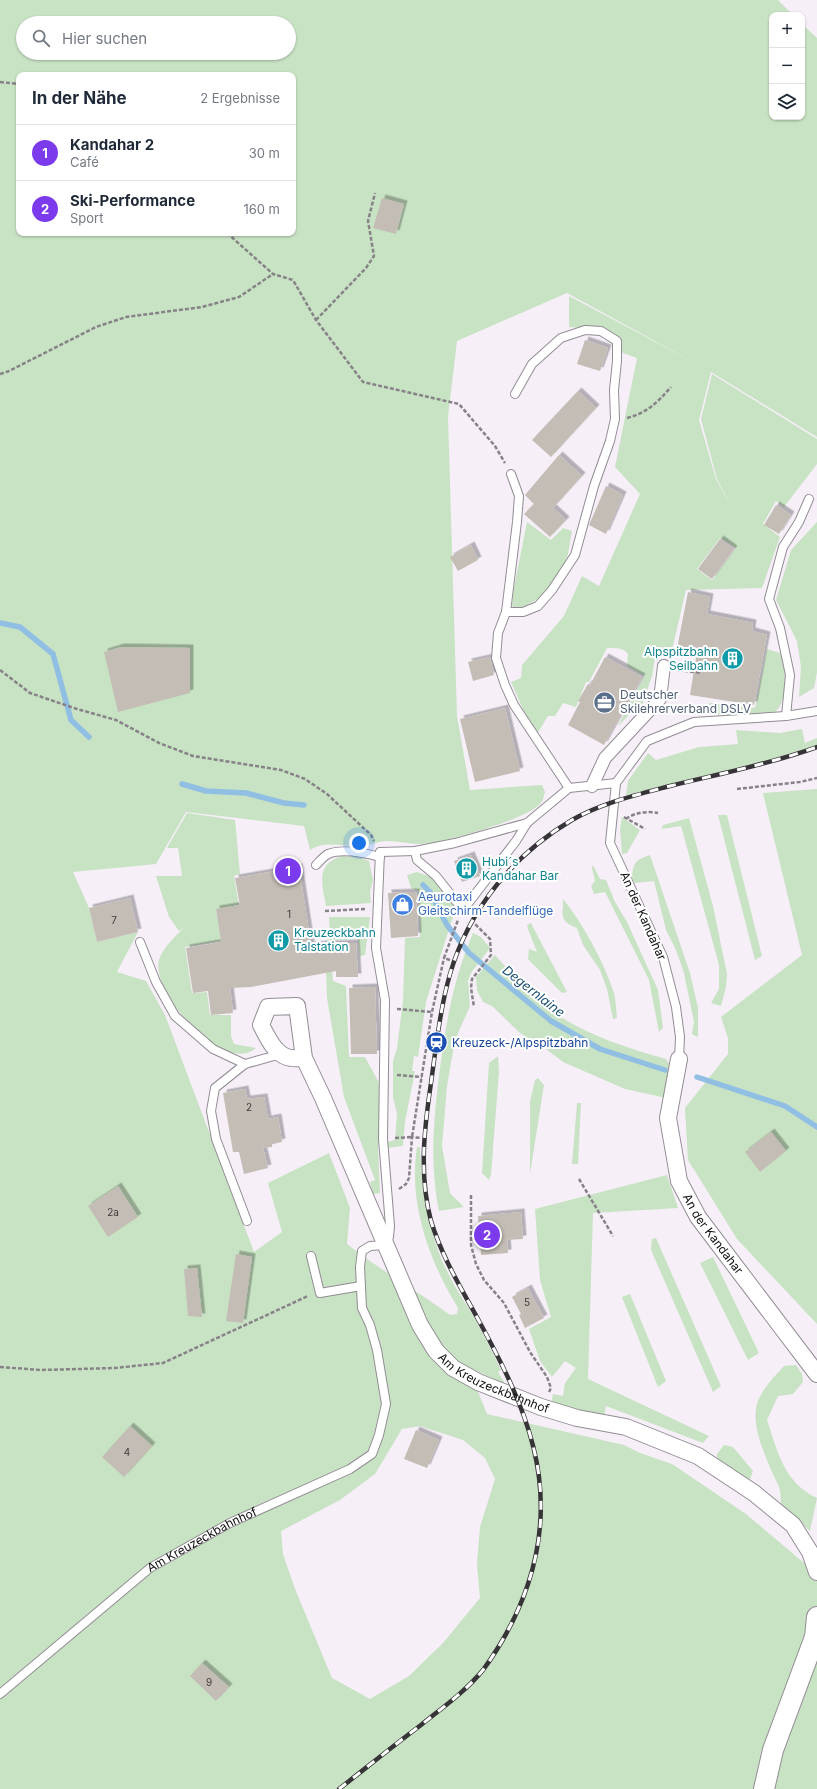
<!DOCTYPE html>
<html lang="de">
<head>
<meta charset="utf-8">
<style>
	body { margin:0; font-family:Inter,sans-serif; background:#f6f6f7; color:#1f2937 }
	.controls { position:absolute; right:12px; top:12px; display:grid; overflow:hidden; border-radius:8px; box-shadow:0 1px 3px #0004 }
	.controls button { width:36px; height:36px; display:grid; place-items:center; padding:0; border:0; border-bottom:1px solid #e0e1e3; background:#fff; color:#1f2937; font:20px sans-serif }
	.you { position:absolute; left:359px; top:843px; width:14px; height:14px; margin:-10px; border:3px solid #fff; border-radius:50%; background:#1a73e8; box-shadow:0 0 0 6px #1a73e833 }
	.badge { display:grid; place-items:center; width:26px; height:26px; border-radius:50%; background:#7c3aed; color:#fff; font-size:13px; font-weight:700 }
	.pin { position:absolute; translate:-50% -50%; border:2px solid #fff; box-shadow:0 1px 4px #0006 }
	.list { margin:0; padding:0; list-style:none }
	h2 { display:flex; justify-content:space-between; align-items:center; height:52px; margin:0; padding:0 16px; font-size:17px }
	h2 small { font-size:13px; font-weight:400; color:#747a83 }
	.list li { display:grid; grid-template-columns:26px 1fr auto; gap:12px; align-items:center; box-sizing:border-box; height:56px; padding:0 16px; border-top:1px solid #e0e1e3 }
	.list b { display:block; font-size:15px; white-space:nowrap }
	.list p { margin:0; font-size:13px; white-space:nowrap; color:#747a83 }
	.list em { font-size:13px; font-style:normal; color:#747a83 }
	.icon { flex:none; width:22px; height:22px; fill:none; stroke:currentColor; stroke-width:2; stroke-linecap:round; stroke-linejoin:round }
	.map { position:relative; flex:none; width:817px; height:1789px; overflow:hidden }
	.search { position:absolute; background:#fff; box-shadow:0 1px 3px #0004; left:16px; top:16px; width:280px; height:44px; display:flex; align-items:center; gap:10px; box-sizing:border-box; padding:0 14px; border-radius:22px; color:#747a83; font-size:15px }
	.panel { position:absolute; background:#fff; box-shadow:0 1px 3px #0004; left:16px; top:72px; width:280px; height:164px; border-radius:8px }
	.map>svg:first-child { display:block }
	.green { fill:#c8e3c3; fill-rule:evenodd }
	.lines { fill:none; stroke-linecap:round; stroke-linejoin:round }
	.stream { stroke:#91bfe4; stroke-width:5.5 }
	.building { fill:#c4bdb5; filter:url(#shadow) }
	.service-casing { stroke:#928c94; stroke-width:10 }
	.pedestrian-casing { stroke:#928c94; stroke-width:14 }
	.minor-casing { stroke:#928c94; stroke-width:18 }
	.tertiary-casing { stroke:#928c94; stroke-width:22 }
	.path { stroke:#878288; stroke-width:2.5; stroke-dasharray:4 2; stroke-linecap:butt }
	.service { stroke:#fff; stroke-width:8 }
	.pedestrian { stroke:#fff; stroke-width:12 }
	.minor { stroke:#fff; stroke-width:16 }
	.tertiary { stroke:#fff; stroke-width:20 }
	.rail-casing { stroke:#373438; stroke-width:4.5 }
	.rail { stroke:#fff; stroke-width:3; stroke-dasharray:9; stroke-linecap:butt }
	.labels { text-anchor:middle; stroke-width:4; stroke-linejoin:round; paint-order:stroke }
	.number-label { font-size:10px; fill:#3e3a3a }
	.culture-label { font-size:12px; fill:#0d838f; stroke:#fff; text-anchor:start }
	.service-label { font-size:12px; fill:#4e5e75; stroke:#fff; text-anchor:start }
	.shop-label { font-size:12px; fill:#366cbe; stroke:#fff; text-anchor:start }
	.street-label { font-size:12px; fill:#110f11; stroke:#fff }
	.transit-label { font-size:12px; fill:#164399; stroke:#fff; text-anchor:start }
	.water-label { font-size:13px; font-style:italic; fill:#1a4f73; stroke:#fff }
</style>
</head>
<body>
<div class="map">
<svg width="817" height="1789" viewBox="0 0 817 1789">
	<defs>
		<filter id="shadow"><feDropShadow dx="3.5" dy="-3.5" stdDeviation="0" flood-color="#0004"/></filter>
	</defs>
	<rect width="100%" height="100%" fill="#f6eff8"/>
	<!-- green -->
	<path class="green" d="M0,0h778l15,15h-21v102h30v-93l15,14v399l-106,-65 -12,48 17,59 16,29 -15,-29 -16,-60 11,-45 105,65v25l-33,43 -8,-6 -13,23 17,13 -18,51 -76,2 -14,60 -16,2 -4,24 -11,32 -10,5 -13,13 26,-50 -17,-10 1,-12c-5,-7 -13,-6 -21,-6l-18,34h-3l-10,25 -13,-4 -8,13h-7l-11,18 -9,-13 -17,-39 10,-4 1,-13 42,-49 18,-40 17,10 41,-92 -25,-27 22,-109 -14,-5 -29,-24 -25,-2v-31l128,68 -130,-71 -110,48 -9,76 9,299 13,74 72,-5 3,7c-1,3 -2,9 -4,11 -12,16 -99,40 -121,41 -11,0 -22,-3 -33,-3 -9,0 -18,5 -27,5 -18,1 -34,-6 -50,4l-6,-24 -118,-14 -30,52 -83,8 16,36 8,34 41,-10 -21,40 29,9 19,34 89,237 28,-20 -14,-49 61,-30 21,55 -3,36c33,26 69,46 103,71l7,-1 1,-6c-29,-47 -50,-105 -41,-161h3c2,43 8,85 27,124 8,18 20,33 29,50 9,16 17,33 25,49l-3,2 7,12 -37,-17 19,47 137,31 16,8 32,11 74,50 58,49h13v226h-817zM23,23h266v30h-266zM19,75h274v158h-274zM720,538l16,10 -24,32 -15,-11zM420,1426l43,14 22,18 10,21 -15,48 -3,37 3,34 -37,45 -34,33 -39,23 -38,-21 -37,-89 -12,-35 -2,-23 59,-31 35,-26 27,-45z
		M527,522l24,18 12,-12 9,3 -6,34 -24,32 -23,12 -7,-3 1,-14z
		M817,522v150l-3,16 -15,9 2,-30 -4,-26 -21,-41 15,-50z
		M767,649l13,4c5,12 5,21 5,34 -1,8 -3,23 -13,26 -15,5 -50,2 -66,1l3,-11 46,5z
		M802,729l3,14 12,-5v8l-51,15 -140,34 2,-14 20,-28 8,7 43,-13 39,-3 -2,-14 44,3z
		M817,789v535l-80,-85 -49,-79 -3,-52 43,-54v-16l-7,-21 81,-62 -39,-162z
		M187,813l48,7 5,54 -6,2 5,29 -23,5 5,31 -36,6 7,46 15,-1 3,23h21v21l3,8 22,4c-32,29 -110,-59 -96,-91 5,-11 16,-22 25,-30l-6,4 -10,-14 -13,-41h26l-4,-28h-11z
		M727,815l35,141 -7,4 -37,-145z
		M622,817l18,13 -13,23 -5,1 -2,-24z
		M689,818l24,88 14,68 -1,13 -5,19 -10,-3 8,-14v-24l-38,-139 -19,3 1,-4z
		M650,855l40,118 8,35v29l-6,-3 2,-12 -10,-49 -8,-23 -10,-20 -12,-49 -19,2 -3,-2c1,-16 1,-21 18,-26z
		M343,856l15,1 11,4 4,19 -3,12 1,11 -45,3c-4,-22 -11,-43 17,-50z
		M593,865l7,14 6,1 9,22 12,20 31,68 5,38 -4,4 -10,-52 -44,-88 -11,2 -3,-8 4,-5 -3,-13z
		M417,872l17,6 22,29 -30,95 -8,55 -4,-1 -2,15h3l-10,51 -2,24 -16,2v-6l8,-2 2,-26 -4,-17v-36l4,-13 6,-47 2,-63 15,-1 -2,-46 -7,-3 -4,-13z
		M563,899c19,23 42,65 51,94 2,8 2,17 3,25l-4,1 -6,-30 -7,-19 -17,-25 -6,-17c-18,-7 -14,-12 -14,-29z
		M329,917h41l-5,38 -5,1 -2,-17 -28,1 3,41 13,5 3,71h16l13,24 2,10 -2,57 2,45 -7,1 -3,-12 5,-2 -31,-83 -17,-99 -2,-57 5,-2z
		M531,923l3,6 33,63 -5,1 -34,-34 1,-10 8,3 -9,-23 -1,-4z
		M473,933l8,4 9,11 -19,25 -3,8 2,25 -15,34 -8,46 -5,60 8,47 14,14 -25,4c-10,-49 -5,-94 1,-143 7,-50 13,-88 33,-135z
		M495,955c13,14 26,29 40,42 35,33 85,49 131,62l4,6 -4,33 -41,-9 -62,-27 -17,-13 -26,-16 -28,-27 -9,-4 -6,-12 -1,-13z
		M498,1056l1,15 -8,104 -2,5 -7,-7 7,-110z
		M538,1078l6,7 -14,89v-72l5,-22z
		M577,1103h4l-3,61h-6z
		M667,1175l11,33 -85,5 -5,166 121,57 -6,7 -97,-37 -2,11 -53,-13 2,-10 10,2 2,-13 11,-15 -11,-7 -13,16 -12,-16 -11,-32 22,-12 -11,-37 -5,-71z
		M656,1238l65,148 -8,6 -62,-142 1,-11z
		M713,1257l46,96 -11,7 -48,-97z
		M630,1294l36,87 -8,6 -36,-90z
		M796,1365l6,9 1,8 -10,12 -15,2 -11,24c10,30 17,63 50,78l-7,33 -29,-27c0,-19 -3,-18 -10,-34 -8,-20 -21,-48 -13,-69 5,-13 16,-24 26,-35z
		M724,1445l9,2 20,24 -3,9 -25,-14 -8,-8v-4z"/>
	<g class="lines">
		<!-- stream -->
		<path class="stream" d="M0,623l20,4 33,27 18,66 18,17
			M182,784l24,7 40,2 38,10 20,2
			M423,885l7,7 17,33 22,28 82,68 49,28 65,21
			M697,1077l88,29 32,21"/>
	</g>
	<!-- building -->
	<path class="building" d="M382,198l22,6 -8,30 -23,-6z
		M585,340l23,8 -8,23 -23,-7z
		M578,391l18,17 -45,49 -19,-17z
		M559,455l23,21 -29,32 13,12 -16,17 -26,-23 10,-10 -9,-9z
		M606,486l17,9 -17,39 -17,-9z
		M776,505l15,10 -12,19 -15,-9z
		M720,539l14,10 -22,30 -14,-10z
		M471,545l7,15 -20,11 -8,-14z
		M688,592l22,5 -3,17 46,9 -1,8 15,4 -13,70 -64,-10 6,-37 -20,-4z
		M121,647l69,1v45l-72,19 -14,-60z
		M490,657l4,18 -21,6 -5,-19z
		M605,657l37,20 -38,68 -36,-20 12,-23 -2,-1 10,-17 2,1z
		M505,708l15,63 -45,11 -15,-63z
		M471,855l9,21 -18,6 -8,-21z
		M299,867l12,78 45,-2 2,34h-22v-6l-85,16 -21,1 3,25 -22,2 -3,-24 -15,2 -7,-45 35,-6 -5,-33 24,-4 -5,-27z
		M416,892l2,44 -27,2 -3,-45z
		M130,898l8,34 -41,10 -8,-34z
		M375,987l2,67h-26l-2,-66z
		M245,1089l2,10 17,-2 4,22 10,-2 4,25 -10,2v3l-9,1 5,20 -24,6 -5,-22h-6l-10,-59z
		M771,1132l15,19 -26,21 -15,-20z
		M118,1186l20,31 -30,20 -20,-31z
		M521,1212l2,27 -16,1 1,13 -27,2 -3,-39z
		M236,1254l16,3 -9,66 -17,-2z
		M197,1268l5,49 -14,-1 -4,-47z
		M528,1288l16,30 -19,10 -6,-13 2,-1 -9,-17z
		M130,1426l22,20 -28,31 -22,-20z
		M416,1430l23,10 -12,28 -23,-9z
		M202,1663l27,24 -13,14 -26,-25z"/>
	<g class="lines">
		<defs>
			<g id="service">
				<path d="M511,474l8,22 -2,26 -11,90 -8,21 -2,25 9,27 9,20 55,83"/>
				<path d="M506,612h17l15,-6 14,-16 23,-35 19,-69 16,-45 5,-22 -1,-29 3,-29v-20l-16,-10 -16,-1 -24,8 -29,26 -17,30"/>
				<path d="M786,716l4,-41 -10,-47 -11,-29 14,-52 16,-25 10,-23"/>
				<path d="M415,851l2,9 19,16 27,34 53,-69 11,-18"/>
				<path d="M316,865c3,-3 8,-9 12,-11 15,-6 37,-1 52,3"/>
				<path d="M140,942l16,40 19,34 38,33 32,15"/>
				<path d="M679,1059l1,-22 -4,-30 -13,-50 -53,-114 6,-60 31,-42 47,-19 92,-6 31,-5"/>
				<path d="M247,1221l-31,-82 -5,-28 4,-23 30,-24 36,-10"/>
				<path d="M311,1256l9,37 41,-7"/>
				<path id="s1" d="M0,1694l150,-126 80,-45 120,-54 22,-15 7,-19 7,-31 -9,-54 -7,-25 -8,-17 -2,-41 2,-16 8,-5 16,-1 3,-8 1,-11 -7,-87 2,-139 -9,-52 4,-96 35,-1 40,-8 72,-20 42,-35 47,-5"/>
			</g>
			<path id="pedestrian" d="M592,786l13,-28 55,-59 4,-33"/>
			<g id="minor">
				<path id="s2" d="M304,1058c-5,0 -12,1 -17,-1 -13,-4 -20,-21 -26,-32l7,-18 29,-1 7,52 19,40 97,227 16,26 17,17 25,14 63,25 36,11 49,9 72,29 56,37 39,32 17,27 7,20"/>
				<path id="s3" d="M679,1059l-11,59 11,63 19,36 119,157"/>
			</g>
			<path id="tertiary" d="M764,1789l9,-39 42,-113 2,-20"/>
		</defs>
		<!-- service casing -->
		<use href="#service" class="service-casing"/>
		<!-- pedestrian casing -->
		<use href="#pedestrian" class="pedestrian-casing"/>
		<!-- minor casing -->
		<use href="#minor" class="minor-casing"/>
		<!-- tertiary casing -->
		<use href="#tertiary" class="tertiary-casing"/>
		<!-- path -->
		<path class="path" d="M0,82l19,2
			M227,233l46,41 20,6 23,40 47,62 96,22 36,42 10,17
			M316,320l50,-52 8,-12 -6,-35 7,-28
			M0,374l9,-3 87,-44 30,-10 76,-10 37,-10 34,-23
			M627,418c20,-5 31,-16 44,-31
			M0,670l30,23 47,16 39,11 43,23 34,13 88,14 24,9 22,15 44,41 3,6
			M678,670l23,3
			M737,789l63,-7 17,-4
			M624,817l21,12
			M626,819c9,-7 22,-8 32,-6
			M325,911l40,-2
			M471,920l19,19 1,16 -19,24 -1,9 3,19
			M450,960l-6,-2 14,-38
			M397,1009l35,3
			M397,1075l25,2
			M395,1138l17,-1 20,-125 12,-54
			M579,1179l34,57
			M399,1189l7,-5 3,-6 3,-41 9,1
			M471,1195v50l5,19 8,16 20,23 26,49 17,25 4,11 -2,4
			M0,1367l41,3 74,-2 48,-5 145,-67"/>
		<!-- service -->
		<use href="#service" class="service"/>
		<!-- pedestrian -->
		<use href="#pedestrian" class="pedestrian"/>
		<!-- minor -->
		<use href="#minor" class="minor"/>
		<!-- tertiary -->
		<use href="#tertiary" class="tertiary"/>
		<defs>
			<path id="rail" d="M339,1789c27,-21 54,-43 82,-64 21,-17 45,-34 62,-55 19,-26 35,-56 45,-86 33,-99 -2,-177 -49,-263 -18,-33 -37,-64 -48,-100 -12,-46 -7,-91 0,-138 5,-36 9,-74 19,-109 19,-65 64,-120 122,-154 30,-17 64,-25 98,-34 49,-12 99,-22 147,-39"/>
		</defs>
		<!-- rail casing -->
		<use href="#rail" class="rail-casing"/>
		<!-- rail -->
		<use href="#rail" class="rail"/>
	</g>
	<!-- icons -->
	<defs>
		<symbol id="building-disc" viewBox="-11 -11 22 22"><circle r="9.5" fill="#0f9aa8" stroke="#fff"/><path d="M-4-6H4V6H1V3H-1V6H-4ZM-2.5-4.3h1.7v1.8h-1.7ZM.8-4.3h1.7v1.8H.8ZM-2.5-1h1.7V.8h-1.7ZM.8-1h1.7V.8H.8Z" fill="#fff"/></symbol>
		<symbol id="office-disc" viewBox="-11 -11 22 22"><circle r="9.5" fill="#5c6f8a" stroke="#fff"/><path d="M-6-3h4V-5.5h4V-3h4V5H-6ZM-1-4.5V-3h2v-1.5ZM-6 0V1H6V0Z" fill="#fff"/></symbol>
		<symbol id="shop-disc" viewBox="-11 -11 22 22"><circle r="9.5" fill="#3f7fe0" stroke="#fff"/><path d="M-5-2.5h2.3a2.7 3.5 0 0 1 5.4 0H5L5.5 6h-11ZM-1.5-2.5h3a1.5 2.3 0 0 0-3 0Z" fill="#fff"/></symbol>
		<symbol id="station-disc" viewBox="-11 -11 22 22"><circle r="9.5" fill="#1a4fb4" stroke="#fff"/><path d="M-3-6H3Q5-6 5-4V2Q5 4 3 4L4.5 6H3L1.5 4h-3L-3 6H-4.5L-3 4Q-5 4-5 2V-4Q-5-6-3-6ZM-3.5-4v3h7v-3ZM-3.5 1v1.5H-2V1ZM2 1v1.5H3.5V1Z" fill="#fff"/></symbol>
	</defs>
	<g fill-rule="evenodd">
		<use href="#building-disc" x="720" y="646" width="25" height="25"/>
		<use href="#office-disc" x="592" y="690" width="25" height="25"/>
		<use href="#building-disc" x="454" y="856" width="25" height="25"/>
		<use href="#shop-disc" x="390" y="892" width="25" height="25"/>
		<use href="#building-disc" x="266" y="928" width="25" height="25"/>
		<use href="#station-disc" x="424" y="1030" width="25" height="25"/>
	</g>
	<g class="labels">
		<!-- number labels -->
		<g class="number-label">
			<text x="289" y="918">1</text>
			<text x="114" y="924">7</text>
			<text x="249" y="1111">2</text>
			<text x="113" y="1216">2a</text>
			<text x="527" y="1306">5</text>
			<text x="127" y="1456">4</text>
			<text x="209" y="1686">9</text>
		</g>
		<!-- culture labels -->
		<g class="culture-label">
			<text x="718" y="656" text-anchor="end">Alpspitzbahn<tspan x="718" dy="14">Seilbahn</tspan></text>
			<text x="482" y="866">Hubi´s<tspan x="482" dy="14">Kandahar Bar</tspan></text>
			<text x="294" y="937">Kreuzeckbahn<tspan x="294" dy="14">Talstation</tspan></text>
		</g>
		<!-- service labels -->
		<g class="service-label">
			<text x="620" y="699">Deutscher<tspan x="620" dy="14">Skilehrerverband DSLV</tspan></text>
		</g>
		<!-- shop labels -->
		<g class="shop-label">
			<text x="418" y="901">Aeurotaxi<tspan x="418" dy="14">Gleitschirm-Tandelflüge</tspan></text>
		</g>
		<!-- street labels -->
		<g class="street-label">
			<text transform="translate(643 916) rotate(66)" y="4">An der Kandahar</text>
			<text dy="4" stroke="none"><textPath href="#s3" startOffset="187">An der Kandahar</textPath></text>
			<text dy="4" stroke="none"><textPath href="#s2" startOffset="549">Am Kreuzeckbahnhof</textPath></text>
			<text dy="4" stroke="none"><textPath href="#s1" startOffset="255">Am Kreuzeckbahnhof</textPath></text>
		</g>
		<!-- transit labels -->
		<g class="transit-label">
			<text x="452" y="1047">Kreuzeck-/Alpspitzbahn</text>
		</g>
		<!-- water labels -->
		<g class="water-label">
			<text transform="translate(534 991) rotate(38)" y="5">Degernlaine</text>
		</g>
	</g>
</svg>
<div class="controls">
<button>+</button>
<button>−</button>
<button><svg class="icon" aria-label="layers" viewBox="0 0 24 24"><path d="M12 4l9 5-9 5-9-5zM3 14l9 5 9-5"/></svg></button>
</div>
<div class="you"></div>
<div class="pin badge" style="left:288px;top:871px">1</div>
<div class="pin badge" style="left:487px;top:1235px">2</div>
<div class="search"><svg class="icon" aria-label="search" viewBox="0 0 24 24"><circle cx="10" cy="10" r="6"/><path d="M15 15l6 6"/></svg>Hier suchen</div>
<section class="panel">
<h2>In der Nähe<small>2 Ergebnisse</small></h2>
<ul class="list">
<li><span class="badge">1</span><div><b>Kandahar 2</b><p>Café</p></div><em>30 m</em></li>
<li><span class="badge">2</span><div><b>Ski-Performance</b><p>Sport</p></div><em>160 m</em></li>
</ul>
</section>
</div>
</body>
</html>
